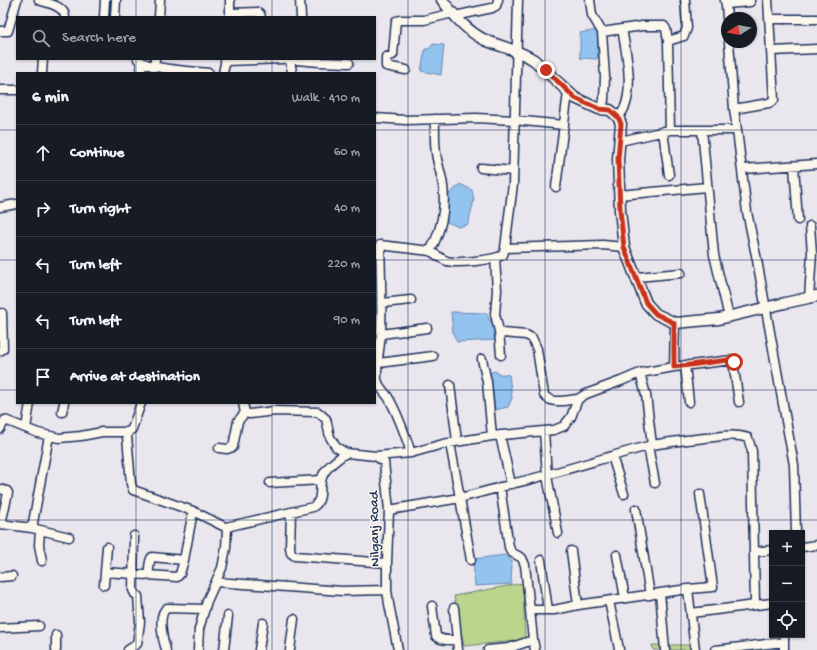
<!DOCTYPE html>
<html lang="en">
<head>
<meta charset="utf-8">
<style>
	body { margin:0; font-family:"Gochi Hand",sans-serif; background:#20242c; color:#f1f3f6 }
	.controls { position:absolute; right:12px; bottom:12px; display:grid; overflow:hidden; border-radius:0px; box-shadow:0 1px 3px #0004 }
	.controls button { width:36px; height:36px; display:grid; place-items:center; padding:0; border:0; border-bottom:1px solid #363941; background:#171b24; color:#f1f3f6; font:20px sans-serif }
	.compass { position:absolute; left:721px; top:12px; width:36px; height:36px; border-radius:50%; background:#171b24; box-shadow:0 1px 3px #0004; rotate:259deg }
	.stop { position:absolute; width:12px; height:12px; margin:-9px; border:3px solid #c8321e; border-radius:50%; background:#fff }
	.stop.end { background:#c8321e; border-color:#fff; box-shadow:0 1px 4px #0008 }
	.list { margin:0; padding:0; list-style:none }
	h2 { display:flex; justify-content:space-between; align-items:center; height:52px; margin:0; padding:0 16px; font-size:17px }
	h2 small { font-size:13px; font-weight:400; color:#9ea1a6 }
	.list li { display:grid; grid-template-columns:26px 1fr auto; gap:12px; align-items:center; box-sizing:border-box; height:56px; padding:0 16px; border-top:1px solid #363941 }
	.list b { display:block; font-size:15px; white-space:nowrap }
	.list em { font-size:13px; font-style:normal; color:#9ea1a6 }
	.icon { flex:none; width:22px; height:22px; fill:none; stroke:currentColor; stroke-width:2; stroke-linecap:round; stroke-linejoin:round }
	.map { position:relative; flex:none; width:817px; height:650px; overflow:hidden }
	.search { position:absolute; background:#171b24; box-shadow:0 1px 3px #0004; left:16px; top:16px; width:360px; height:44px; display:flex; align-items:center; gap:10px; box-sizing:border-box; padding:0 14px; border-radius:0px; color:#9ea1a6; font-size:15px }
	.panel { position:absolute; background:#171b24; box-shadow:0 1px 3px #0004; left:16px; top:72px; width:360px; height:332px; border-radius:0px }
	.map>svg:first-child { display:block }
	.green { fill:#bcd58c; stroke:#6c8275 }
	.water { fill:#93c3ef; stroke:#6388b5 }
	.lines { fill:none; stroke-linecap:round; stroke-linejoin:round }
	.minor-casing { stroke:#1b2f5e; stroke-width:11 }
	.tertiary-casing { stroke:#1b2f5e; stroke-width:13 }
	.minor { stroke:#fbf7ec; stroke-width:8 }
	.tertiary { stroke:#fbf7ec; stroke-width:10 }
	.route { stroke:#c8321e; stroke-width:5 }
	.grid { fill:none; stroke:#1b2f5e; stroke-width:1; stroke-opacity:0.55 }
	.labels { text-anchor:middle; stroke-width:3; stroke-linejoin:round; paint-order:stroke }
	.street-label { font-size:14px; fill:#1b2f5e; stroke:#fbf7ec }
</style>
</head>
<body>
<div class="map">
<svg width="817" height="650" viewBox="0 0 817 650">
	<rect width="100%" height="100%" fill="#eae6ed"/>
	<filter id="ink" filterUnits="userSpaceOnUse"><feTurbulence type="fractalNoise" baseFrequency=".025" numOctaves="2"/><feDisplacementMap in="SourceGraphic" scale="8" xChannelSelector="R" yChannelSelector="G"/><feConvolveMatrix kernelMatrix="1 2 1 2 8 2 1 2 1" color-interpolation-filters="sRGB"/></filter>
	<g filter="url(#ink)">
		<!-- green -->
		<path class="green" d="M523,583l2,57 -61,6 -10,-50z
			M652,645h39v5h-38z"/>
		<!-- water -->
		<path class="water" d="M598,30l2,10 -3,19 -17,-1v-25z
			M433,44l11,1 -3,30 -20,-4 4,-22h4z
			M460,184l12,6 2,10 -6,24 -9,3 -12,-5 -2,-24z
			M451,312l36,1 2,7h6l1,20 -39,2 -4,-9z
			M495,371l5,3 9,1 3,23 -4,9 -13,3 -3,-25 -3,-12z
			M505,555l7,6 -1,23 -36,2 -2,-27z"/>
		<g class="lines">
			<defs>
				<path id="minor" d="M39,0c8,3 26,6 26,17
					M230,0v17
					M300,0l1,17
					M590,0l2,15 10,17 3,45 -1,23 -2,9
					M685,0l2,28 -3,8 -16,5v3l2,86h67l-3,-21 35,-6 5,-3 -6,-100
					M725,1l1,4 1,13
					M726,4l24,-2v-2
					M230,13l28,-1 2,2 1,3
					M455,16l37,-8 4,-2 2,-6
					M104,17l1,-17
					M115,17l1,-17
					M159,17l1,-17
					M769,19h48
					M0,31h8l9,-31
					M602,32l40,-6h22l2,3 2,12
					M729,42l5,67
					M772,51l45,-2
					M138,59c9,11 56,12 71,14
					M285,59l35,3 29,1
					M290,59l2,14
					M225,61l57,-2
					M154,67l1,-8
					M406,70l-20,-4v-9l7,-2 3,-34 4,-1h24l29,-7
					M42,73l1,-14
					M141,73v-10
					M223,73l3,-14
					M0,90h17
					M618,117c19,-17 8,-66 4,-88
					M375,118l30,2 71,-2 38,2 50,5
					M702,130l12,125 15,62
					M737,130l10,82 10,48 37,205 2,68
					M663,131l6,44
					M620,141l50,-11
					M794,166l4,54
					M481,168l32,3
					M743,169l74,-5
					M556,187l12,-95
					M619,195l88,-8
					M0,207l17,-3
					M505,248l8,-64 5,-184
					M430,251c11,-19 16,-43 13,-65 -1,-9 -4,-18 -6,-27 -3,-13 -2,-27 -2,-40
					M495,258l2,32 -2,24 4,17 3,2 24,2 6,3 5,11 7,46c8,10 22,5 34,4
					M637,277l44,-4
					M809,298l3,-45 -2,-27
					M382,303l29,-3
					M499,331l2,24
					M381,334l46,-6
					M0,351l3,-2 -1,-36
					M482,359l5,23 5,54
					M379,363l54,-7
					M685,365l4,37
					M674,367l58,-7 1,2 6,40
					M450,385l7,56
					M243,403l2,10 5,1 25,-3 43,1 8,7 4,18 6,10 10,6 30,3 8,6 5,48 -2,53v27l2,14 9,46
					M62,412l2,-9
					M26,428l4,-25
					M0,429l5,-9 33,13 21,5 22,-2 21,-4h26l4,-3 9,-26
					M544,431l3,45 11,57
					M128,432l-1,4 4,48 2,6 60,21 34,17 -1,20 -4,20 -15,33 -8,28 -1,21
					M500,435l11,49c48,-11 94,-27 141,-39l-6,-50 -6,-22
					M450,443l10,55 45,-12
					M652,445c18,-3 35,-5 53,-7 14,-1 29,-5 43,0l4,13 3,154
					M648,446l7,37
					M219,448l8,1 6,-2 5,-26 7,-8
					M411,453c-6,-19 -13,-39 -23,-56 -4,-6 -10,-10 -11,-18 -1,-15 3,-31 4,-46 1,-29 0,-58 -1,-88l50,6c6,3 11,8 17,10 10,3 47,-1 56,-6l2,-7 98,-3 21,2
					M376,456l35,-3 32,-9 49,-8 62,-6 10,-4 7,-9 7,-18 8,-5 35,-13 19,-8 34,-6 1,-44
					M612,456l12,38
					M270,483l51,-3
					M500,487l9,60 2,5 11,6 3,7 5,45
					M0,489l7,2 1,2 -7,31
					M636,509l14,86
					M389,510l71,-12 11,62
					M291,513l-1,34 1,6 4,3 92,7
					M0,524l32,4 37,9
					M226,527l87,-20c12,-8 4,-21 10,-32 4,-9 15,-16 23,-22
					M32,528l17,-92
					M40,530l-1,15 3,16
					M802,547l15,-2
					M571,551l7,54
					M755,552l17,-2
					M617,555l8,43
					M541,560l7,50
					M105,572l43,3c2,-6 0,-13 4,-18l32,3 9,-49
					M148,575l29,2 3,-3 4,-14
					M0,577l12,-1
					M216,582l126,9 45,-1
					M104,585l3,-38
					M688,589l25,-2 -13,-93
					M660,593l5,57
					M609,601l10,48
					M432,606l4,30c5,5 14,4 21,4
					M454,608l4,42
					M691,613l81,-10
					M0,628l39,-2
					M784,635v15
					M533,640l2,10
					M724,649l60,-7
					M56,650v-15
					M128,650l9,-6 3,-22 -2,-26 -3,-2 -2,-4 1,-54
					M166,650c-3,-9 -9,-36 1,-42l38,1
					M224,650l4,-34
					M259,650l4,-27
					M290,650l4,-31
					M488,650l21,-2 24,-8 -3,-30h24l24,-5 110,-16 7,61
					M715,650l9,-1v1"/>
				<path id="tertiary" d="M442,0c12,15 24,31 43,40 16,7 34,10 49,20l41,38 24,11 11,1 8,7 3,7 -3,35 2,51 4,37 22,56 10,11 19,9 44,-4 66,-16 32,-7"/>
			</defs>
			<!-- minor casing -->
			<use href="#minor" class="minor-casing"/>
			<!-- tertiary casing -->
			<use href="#tertiary" class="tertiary-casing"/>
			<!-- minor -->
			<use href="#minor" class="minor"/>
			<!-- tertiary -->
			<use href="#tertiary" class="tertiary"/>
		</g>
	</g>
	<g class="lines" filter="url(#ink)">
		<!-- route -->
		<path class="route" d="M546,70l29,28 24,11 11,1 8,7 3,7 -3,35 2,51 4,37 22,56 10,11 18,9v44l54,-7h4l2,2"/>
	</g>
	<!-- grid -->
	<path class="grid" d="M136,0v17M272,0v17M408,0v650M545,0v650M681,0v650M136,59v14M272,59v14M0,130h17M375,130h442M0,260h17M375,260h442M0,390h17M375,390h442M136,403v247M272,403v247M0,520h817"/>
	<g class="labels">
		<!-- street labels -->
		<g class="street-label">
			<text transform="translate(373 529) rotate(-91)" y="5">Nilganj Road</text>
		</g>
	</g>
</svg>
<div class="controls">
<button>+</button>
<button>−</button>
<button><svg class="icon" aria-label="locate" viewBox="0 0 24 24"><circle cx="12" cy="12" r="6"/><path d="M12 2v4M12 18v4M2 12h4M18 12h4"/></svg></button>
</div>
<svg class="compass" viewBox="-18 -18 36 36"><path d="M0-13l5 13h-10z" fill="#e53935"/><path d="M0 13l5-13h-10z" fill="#9ea1a6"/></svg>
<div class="stop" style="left:734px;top:362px"></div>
<div class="stop end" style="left:546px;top:70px"></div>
<div class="search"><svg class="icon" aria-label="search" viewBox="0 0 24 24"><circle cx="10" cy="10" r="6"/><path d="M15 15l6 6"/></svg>Search here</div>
<section class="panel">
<h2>6 min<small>Walk · 410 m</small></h2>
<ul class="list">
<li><svg class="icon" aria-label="ahead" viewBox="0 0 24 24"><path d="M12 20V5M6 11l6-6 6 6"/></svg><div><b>Continue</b></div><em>60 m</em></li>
<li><svg class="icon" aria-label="right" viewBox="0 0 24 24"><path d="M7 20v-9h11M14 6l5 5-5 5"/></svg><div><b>Turn right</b></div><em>40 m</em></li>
<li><svg class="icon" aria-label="left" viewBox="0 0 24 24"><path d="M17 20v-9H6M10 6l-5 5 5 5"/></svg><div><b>Turn left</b></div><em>220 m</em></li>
<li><svg class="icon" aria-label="left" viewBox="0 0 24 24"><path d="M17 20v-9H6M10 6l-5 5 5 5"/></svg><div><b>Turn left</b></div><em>90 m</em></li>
<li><svg class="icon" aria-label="arrive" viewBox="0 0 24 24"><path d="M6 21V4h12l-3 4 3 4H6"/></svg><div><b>Arrive at destination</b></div></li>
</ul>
</section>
</div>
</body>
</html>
